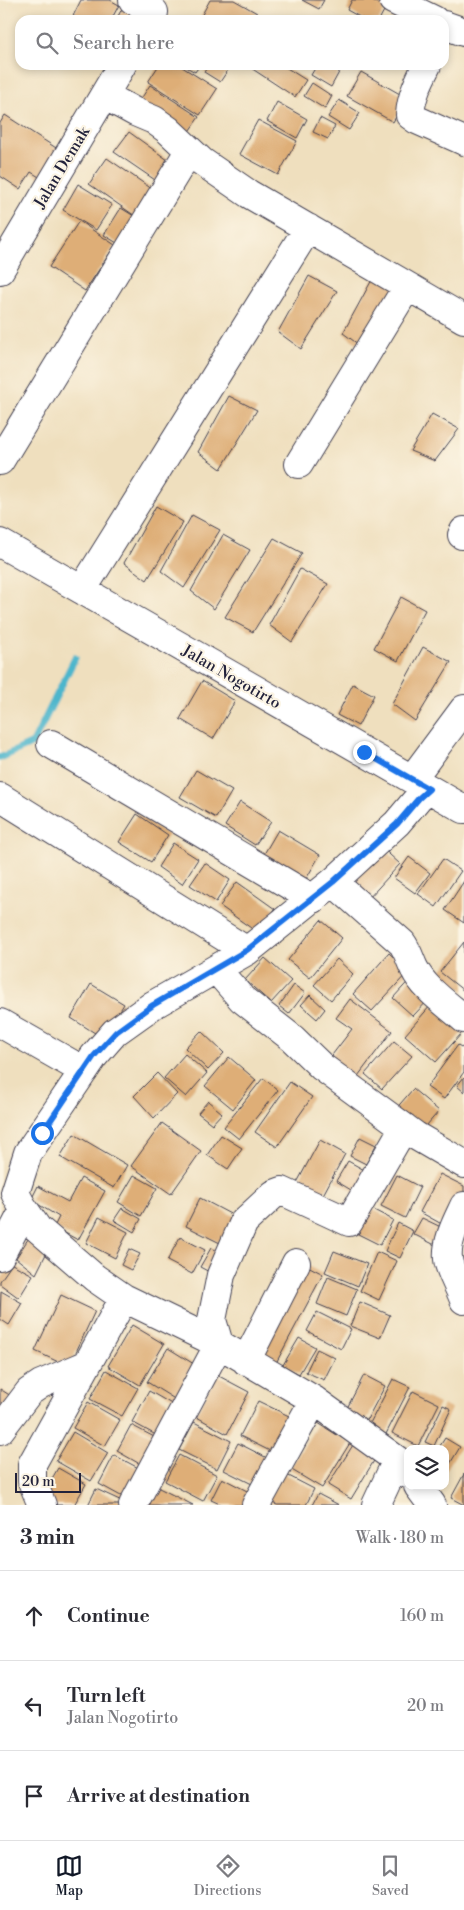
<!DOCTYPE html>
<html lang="en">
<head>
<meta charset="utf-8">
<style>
	body { margin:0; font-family:"Libre Bodoni",serif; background:#f7f7f7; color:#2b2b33 }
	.controls { position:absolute; right:15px; bottom:15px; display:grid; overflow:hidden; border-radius:10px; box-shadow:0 2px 8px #0003 }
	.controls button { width:45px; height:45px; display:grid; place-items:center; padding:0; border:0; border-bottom:1px solid #e1e1e2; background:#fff; color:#2b2b33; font:25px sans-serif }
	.scale { position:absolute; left:15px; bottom:12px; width:66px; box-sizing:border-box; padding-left:5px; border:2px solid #22223b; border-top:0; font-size:14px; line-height:18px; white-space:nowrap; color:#22223b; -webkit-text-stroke:4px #fcf5e5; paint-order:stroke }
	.stop { position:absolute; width:15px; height:15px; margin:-11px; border:4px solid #1a73e8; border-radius:50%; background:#fff }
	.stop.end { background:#1a73e8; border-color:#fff; box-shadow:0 1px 5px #0008 }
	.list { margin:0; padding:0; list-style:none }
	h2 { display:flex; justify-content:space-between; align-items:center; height:65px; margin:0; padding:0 20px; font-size:21px }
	h2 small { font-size:16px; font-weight:400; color:#7c7c81 }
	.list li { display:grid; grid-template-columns:32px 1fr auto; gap:15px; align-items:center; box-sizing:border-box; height:90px; padding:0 20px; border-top:1px solid #e1e1e2 }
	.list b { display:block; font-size:19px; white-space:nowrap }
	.list p { margin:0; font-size:16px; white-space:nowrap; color:#7c7c81 }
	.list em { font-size:16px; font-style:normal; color:#7c7c81 }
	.icon { flex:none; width:28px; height:28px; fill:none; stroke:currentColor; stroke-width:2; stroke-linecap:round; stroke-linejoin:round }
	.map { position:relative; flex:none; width:464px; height:1505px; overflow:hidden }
	.search { position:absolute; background:#fff; box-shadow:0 2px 8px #0003; left:15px; right:15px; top:15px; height:55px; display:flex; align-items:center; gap:12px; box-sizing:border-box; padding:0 18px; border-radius:15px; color:#7c7c81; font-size:19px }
	.sheet { height:335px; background:#fff }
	nav { display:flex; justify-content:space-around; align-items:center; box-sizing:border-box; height:70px; border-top:1px solid #e1e1e2; background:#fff; font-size:14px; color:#7c7c81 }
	nav a { display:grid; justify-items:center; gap:2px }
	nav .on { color:#111827 }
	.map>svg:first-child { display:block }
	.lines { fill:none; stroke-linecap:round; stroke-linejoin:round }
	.stream { stroke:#4eb6cc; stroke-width:7 }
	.building { fill:#deae77 }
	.minor-casing { stroke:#413e4f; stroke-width:30 }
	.minor { stroke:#fff; stroke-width:28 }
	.route { stroke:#1a73e8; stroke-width:6 }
	.labels { text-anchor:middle; stroke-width:4.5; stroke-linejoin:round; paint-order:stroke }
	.street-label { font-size:16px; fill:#22223b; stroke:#fcf5e5 }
</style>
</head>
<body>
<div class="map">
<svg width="464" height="1505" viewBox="0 0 464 1505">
	<rect width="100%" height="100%" fill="#fcf5e5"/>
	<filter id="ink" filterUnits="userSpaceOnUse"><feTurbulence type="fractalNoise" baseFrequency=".02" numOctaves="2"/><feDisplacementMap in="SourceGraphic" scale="10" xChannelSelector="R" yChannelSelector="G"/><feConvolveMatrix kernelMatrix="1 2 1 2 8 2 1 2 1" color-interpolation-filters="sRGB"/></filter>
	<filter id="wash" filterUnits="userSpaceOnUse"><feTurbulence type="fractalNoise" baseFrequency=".0096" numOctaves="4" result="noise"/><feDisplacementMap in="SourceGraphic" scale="20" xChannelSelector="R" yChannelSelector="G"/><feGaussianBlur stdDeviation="1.12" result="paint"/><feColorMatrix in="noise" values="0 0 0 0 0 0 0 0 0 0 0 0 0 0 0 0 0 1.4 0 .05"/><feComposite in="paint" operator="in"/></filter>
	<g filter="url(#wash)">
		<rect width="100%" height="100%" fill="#efdfbe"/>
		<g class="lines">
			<!-- stream -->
			<path class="stream" d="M0,758l33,-15 42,-85"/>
		</g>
		<g id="blocks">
			<!-- building -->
			<path class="building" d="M81,0h29l9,5 -8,15h-31l-7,-4z
				M210,0h24l23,13 -4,7h-54z
				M302,0h22l-5,9z
				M352,0h20l14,7 -7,13h-14l-18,-10z
				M125,3l19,17h-28z
				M159,65h20l38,24 -17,26 -52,-33z
				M183,65h17l-5,7z
				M209,65h10l9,5 -8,12 -16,-10z
				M253,65h29l24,15 -11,17 -44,-29z
				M317,65h26l-12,22 -20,-12z
				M361,72l46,26 -14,24 -46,-26z
				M312,83l20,13 -7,13 -21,-13z
				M150,85l49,32 -14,20 -48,-32z
				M339,100l21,13 -11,17 -21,-13z
				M277,102l30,17 -10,19 -30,-17z
				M5,115l62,40 -18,28 -18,-11 -11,17 -20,-13v-53z
				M320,118l15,8 -7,13 -15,-7z
				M258,120l39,21 -19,34 -39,-21z
				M129,132l43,31 -14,19 -44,-30z
				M107,158l45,31 -17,27 -46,-32z
				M78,184l34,21 -16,25 -33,-20z
				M121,208l18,11 -17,27 -18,-11z
				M79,221l36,24 -30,46 -36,-24z
				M309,276l28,15 -36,58 -23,-17z
				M374,276l27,15 -35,59 -23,-17z
				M229,396l28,14 -36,59 -23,-17z
				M432,414l27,15 -24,32 -25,-10z
				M156,506l27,16 -36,58 -23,-17z
				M192,515l28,15 -36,58 -23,-17z
				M223,535l27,15 -36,59 -23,-18z
				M274,538l28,15 -49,79 -28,-15z
				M300,569l28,15 -36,58 -23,-17z
				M401,597l24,13 -27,51 -24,-13z
				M423,647l28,15 -36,59 -23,-17z
				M202,681l33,20 -22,38 -33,-20z
				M353,684l21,11 -16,31 -21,-11z
				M196,770l36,21 -16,27 -36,-21z
				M240,802l31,20 -16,23 -30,-19z
				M137,814l31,21 -17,27 -32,-20z
				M278,830l42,25 -14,24 -42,-25z
				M173,843l25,16 -16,25 -24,-17z
				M379,845l21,19 -32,35 -21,-19z
				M409,857l21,16 -15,20 -21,-15z
				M443,859l18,12 -25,36 -18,-13z
				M205,863l25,17 -14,22 -26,-17z
				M464,881v42l-19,-13z
				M237,882l38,27 -17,24 -38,-27z
				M321,920l21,18 -32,40 -22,-18z
				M464,942v49l-24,-19z
				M389,953l20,18 -37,40 -19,-17z
				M265,958l26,23 -20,22 -26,-23z
				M337,959l16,15 -22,26 -17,-15z
				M413,976l20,19 -20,21 -20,-18z
				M91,984l33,20 -21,34 -32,-20z
				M294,985l11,8 -16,21 -10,-8z
				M310,995l15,14 -8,10 -16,-14z
				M350,999l42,32 -37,49 -26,-21 23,-30 -16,-11z
				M431,1005l31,28 -26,29 -31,-27z
				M201,1031l23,22 -16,17 -23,-22z
				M394,1041l18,15 -30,33 -17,-15z
				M458,1045l6,4v23l-20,27 -17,-12z
				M185,1054l22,19 -21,24 -22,-19z
				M229,1057l27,23 -23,29 -28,-23z
				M157,1073l20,21 -23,24 -20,-22z
				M464,1077v15l-7,-6z
				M263,1078l15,12 -39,49 -15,-12z
				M290,1082l22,15 -35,50 -22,-15z
				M413,1089l26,22 -19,22 -26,-22z
				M208,1101l14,12 -10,11 -14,-11z
				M162,1123l39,28 -30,43 -40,-28z
				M74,1134l53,31 -13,23 -54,-31z
				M221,1135l21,13 -14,21 -21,-14z
				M360,1137l16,8 -10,19 -16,-8z
				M320,1140l25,14 -28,52 -25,-14z
				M348,1161l20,11 -12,21 -20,-12z
				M440,1174l24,12v8l-17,33 -27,-15z
				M134,1175l23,13 -16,28 -23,-14z
				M397,1175l23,12 -15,31 -24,-12z
				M81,1178l24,13 -27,49 -24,-13 5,-10 -28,-17 7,-14 30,16z
				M200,1198l36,19 -14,27 -36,-18z
				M122,1208l19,11 -7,13 -20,-12z
				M372,1209l21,11 -13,25 -22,-11z
				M99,1217l29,15 -13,26 -29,-15z
				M422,1218l23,11 -8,17 -24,-12z
				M398,1223l15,8 -13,27 -15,-7z
				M30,1236l18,14 -12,24 -20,-16z
				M180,1237l25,13 -13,24 -25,-13z
				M211,1248l15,8 -11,19 -15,-8z
				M129,1249l11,5 -9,16 -10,-5z
				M334,1251l33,13 -9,22 -33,-14z
				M377,1252l20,9 -18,39 -19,-9z
				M302,1263l21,11 -47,89 -20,-11z
				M12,1264l21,11 -14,23 -19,-14v-3z
				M328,1277l29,12 -11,27 -29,-12z
				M1,1291l21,12 -13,22 -9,-6z
				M61,1295l34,16 -26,56 -34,-16z
				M360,1302l30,13 -10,23 -30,-12z
				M317,1312l34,17 -10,20 -34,-18z
				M132,1325l32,19 -24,41 -32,-19z
				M299,1338l16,9 -16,27 -16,-9z
				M168,1348l34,21 -21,34 -34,-21z
				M317,1349l18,9 -11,22 -18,-8z
				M106,1370l32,18 -16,28 -32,-17z
				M217,1375l32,17 -22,42 -32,-18z
				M364,1375l21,11 -21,39 -20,-11z
				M393,1379l17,8 -25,49 -17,-9z
				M0,1389l11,7 -11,17z
				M149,1391l33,19 -17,30 -33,-18z
				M413,1391l26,13 -21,42 -26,-13z
				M258,1401l33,16 -17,36 -34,-17z
				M88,1402l32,18 -15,26 -32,-18z
				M443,1405l8,4 -17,37 -9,-4z
				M194,1422l37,19 -14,28 -38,-19z
				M318,1423l32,20 -28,45 -32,-19z
				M131,1425l31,16 -15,27 -30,-17z
				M73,1432l35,21 -17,28 -35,-20z
				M445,1438l15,9 -15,25v-23h-7z
				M238,1443l33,17 -13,27 -34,-17z
				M353,1445l22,14 -24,40 -23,-14z
				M114,1455l32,17 -16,29 -31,-17z
				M179,1455l38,20 -14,26 -38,-20z
				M58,1468l28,16 -12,21h-21l-12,-7z
				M283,1473l31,16 -8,16h-29l-9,-4z
				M464,1474v31l-13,-7z
				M222,1478l27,14 -6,13h-21l-11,-5z
				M157,1487l36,18h-45z
				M96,1489l30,14v2h-38z
				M318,1494l21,11h-27z"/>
		</g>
	</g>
	<g filter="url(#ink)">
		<use href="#blocks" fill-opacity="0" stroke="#413e4f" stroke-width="1"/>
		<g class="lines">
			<defs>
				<path id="minor" d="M133,0l21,12
					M393,0l41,20
					M444,25l20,7
					M427,65c-8,16 -16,32 -17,50l7,5 47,21
					M104,95l31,17 19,8 14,10 33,31 48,33 215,125
					M0,270l122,-205
					M0,461l189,-310
					M299,464l108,-177
					M462,535l2,-4
					M0,543l464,266
					M82,590l226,-362
					M51,744l262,155
					M412,779l52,-70
					M0,797l247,154
					M333,882l69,61c6,8 8,17 12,25 10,21 33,36 50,51
					M216,969l26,30 51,40 29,28 94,69 48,28
					M0,1023l84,48
					M464,1206c-7,15 -18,35 -16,53 1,11 12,29 16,41
					M0,1256l24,-46
					M246,1361l50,-98
					M0,1430l29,-38 12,-8 45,-19
					M408,1474l-11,-14 -83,-60 -95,-56 -95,-46 -29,-20 -58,-50 -15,-22 -7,-13 13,-40 66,-97 21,-24 38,-27 94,-54 86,-69 64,-59 22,-26 10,-8
					M418,1486l14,19
					M42,1505l-10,-24v-17l92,-166
					M133,1505l86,-161 -7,-24 9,-45 23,-53 30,-28 8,-3 67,31 55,-95
					M256,1505l58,-105
					M376,1505l21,-45"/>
			</defs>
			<!-- minor casing -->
			<use href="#minor" class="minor-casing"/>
			<!-- minor -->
			<use href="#minor" class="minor"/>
		</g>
	</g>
	<g class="lines" filter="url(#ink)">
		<!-- route -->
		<path class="route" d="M42,1133l52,-77 22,-24 37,-27 94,-55 86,-68 64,-58 22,-26 10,-9 -65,-37"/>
	</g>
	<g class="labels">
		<!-- street labels -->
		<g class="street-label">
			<text transform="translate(61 167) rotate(-59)" y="6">Jalan Demak</text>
			<text transform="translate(232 676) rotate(30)" y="6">Jalan Nogotirto</text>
		</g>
	</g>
</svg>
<div class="controls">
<button><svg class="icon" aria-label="layers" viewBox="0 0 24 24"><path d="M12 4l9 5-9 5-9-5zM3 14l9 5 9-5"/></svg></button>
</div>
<div class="scale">20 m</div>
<div class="stop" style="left:42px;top:1133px"></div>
<div class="stop end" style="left:364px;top:752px"></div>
<div class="search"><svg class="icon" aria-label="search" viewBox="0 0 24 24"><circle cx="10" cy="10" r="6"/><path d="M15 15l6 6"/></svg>Search here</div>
</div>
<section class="sheet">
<h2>3 min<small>Walk · 180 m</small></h2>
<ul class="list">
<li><svg class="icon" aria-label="ahead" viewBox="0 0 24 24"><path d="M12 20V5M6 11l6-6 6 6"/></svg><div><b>Continue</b></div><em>160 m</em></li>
<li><svg class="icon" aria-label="left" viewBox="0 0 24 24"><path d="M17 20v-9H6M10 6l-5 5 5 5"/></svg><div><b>Turn left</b><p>Jalan Nogotirto</p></div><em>20 m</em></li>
<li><svg class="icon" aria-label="arrive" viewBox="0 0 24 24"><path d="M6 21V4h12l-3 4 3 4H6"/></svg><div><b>Arrive at destination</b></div></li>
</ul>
</section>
<nav>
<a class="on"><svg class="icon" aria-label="map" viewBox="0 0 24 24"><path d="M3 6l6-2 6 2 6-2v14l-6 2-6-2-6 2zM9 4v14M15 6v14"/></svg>Map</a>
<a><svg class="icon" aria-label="directions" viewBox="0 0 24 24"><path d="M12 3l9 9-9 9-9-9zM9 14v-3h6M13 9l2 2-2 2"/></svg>Directions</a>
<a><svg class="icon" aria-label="saved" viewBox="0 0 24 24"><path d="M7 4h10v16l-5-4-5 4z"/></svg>Saved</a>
</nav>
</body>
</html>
